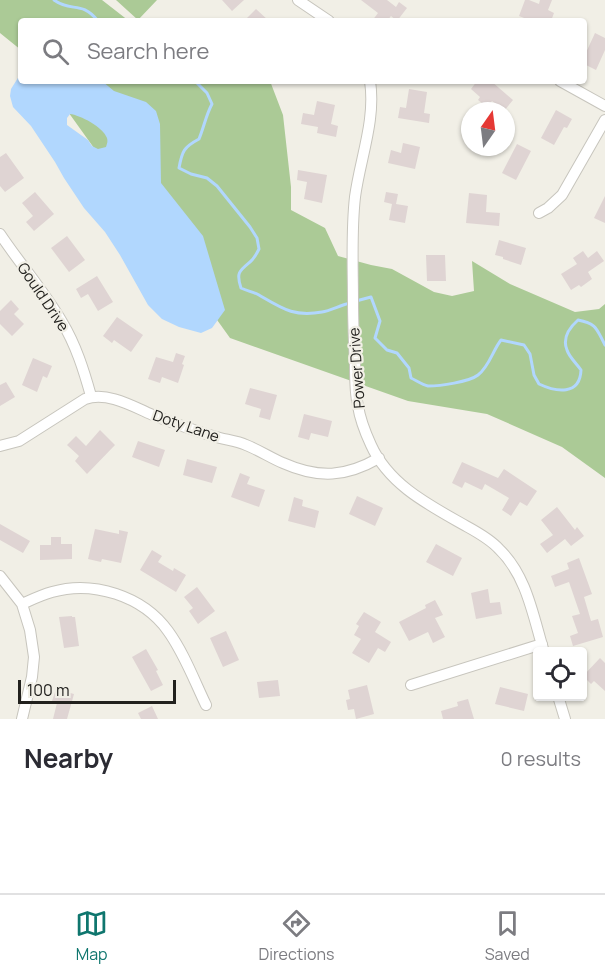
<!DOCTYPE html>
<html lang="en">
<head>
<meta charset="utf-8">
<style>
	body { margin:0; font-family:Manrope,sans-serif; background:#f7f7f7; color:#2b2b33 }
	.controls { position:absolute; right:18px; bottom:18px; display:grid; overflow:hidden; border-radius:6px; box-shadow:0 2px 4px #0004 }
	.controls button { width:54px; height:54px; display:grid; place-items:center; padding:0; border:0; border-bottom:2px solid #e1e1e2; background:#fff; color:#2b2b33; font:30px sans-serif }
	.compass { position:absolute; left:461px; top:102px; width:54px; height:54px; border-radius:50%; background:#fff; box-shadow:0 2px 4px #0004; rotate:14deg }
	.scale { position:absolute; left:18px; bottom:15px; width:158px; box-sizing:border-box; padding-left:6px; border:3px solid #22211e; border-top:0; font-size:16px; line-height:21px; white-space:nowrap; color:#22211e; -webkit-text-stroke:4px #f1efe6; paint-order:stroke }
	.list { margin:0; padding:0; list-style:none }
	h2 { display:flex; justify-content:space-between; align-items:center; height:78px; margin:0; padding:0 24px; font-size:26px }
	h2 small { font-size:20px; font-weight:400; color:#7c7c81 }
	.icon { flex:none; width:33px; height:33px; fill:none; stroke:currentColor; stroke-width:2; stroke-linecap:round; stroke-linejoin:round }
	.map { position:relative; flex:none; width:605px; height:719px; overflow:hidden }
	.search { position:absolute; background:#fff; box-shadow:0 2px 4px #0004; left:18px; right:18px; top:18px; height:66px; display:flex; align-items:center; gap:15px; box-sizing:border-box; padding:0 21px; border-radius:6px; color:#7c7c81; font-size:22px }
	.sheet { height:174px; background:#fff }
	nav { display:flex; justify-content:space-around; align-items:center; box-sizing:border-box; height:84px; border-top:2px solid #e1e1e2; background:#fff; font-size:16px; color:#7c7c81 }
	nav a { display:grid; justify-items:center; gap:3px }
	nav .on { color:#0f766e }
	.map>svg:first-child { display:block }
	.green { fill:#abca96 }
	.water { fill:#b1d7fe; fill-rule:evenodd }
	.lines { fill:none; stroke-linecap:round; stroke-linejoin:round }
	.stream { stroke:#b1d7fe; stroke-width:3 }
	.building { fill:#dfd4d3 }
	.minor-casing { stroke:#c7c5bd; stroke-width:12 }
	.minor { stroke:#fff; stroke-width:10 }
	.labels { text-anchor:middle; stroke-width:4.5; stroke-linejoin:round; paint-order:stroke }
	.street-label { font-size:15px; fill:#22211e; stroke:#f1efe6 }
</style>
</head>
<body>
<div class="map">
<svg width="605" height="719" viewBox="0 0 605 719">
	<rect width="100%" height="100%" fill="#f1efe6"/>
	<!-- green -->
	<path class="green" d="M0,0h102l27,21h-108v29l-21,-17z
		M116,0h41l-19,20z
		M46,81h224l13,34 8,72v23l34,18 13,28 33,9 21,4 42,23 18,4 22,-5 -2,-30 38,23 65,28 24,-3 6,-5v174l-43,-31 -75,-33 -79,-13 -178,-63z"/>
	<!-- water -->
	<path class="water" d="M21,73v8h81l12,10 32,11 10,9 4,13 1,59 42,53 22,74 -13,18 -11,5 -22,-6 -17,-8 -14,-14 -28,-50 -15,-23 -21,-24 -20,-30 -9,-16 -24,-36 -18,-19 -3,-11 1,-7zM70,114c10,1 33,13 37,24 1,4 0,5 -1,9l-8,2 -6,-3 -4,-6 -21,-15v-7z"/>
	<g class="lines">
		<!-- stream -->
		<path class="stream" d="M54,0c18,13 27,0 44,21
			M195,81l12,12 5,11c-6,11 -8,23 -13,35 -15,8 -17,12 -20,29l12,6 16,4 10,8 33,41 7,11 2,11c-2,4 -5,10 -9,13 -11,9 -14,11 -9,26 6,3 13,4 18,7 24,14 35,22 63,17 8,-1 19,-7 28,-9
			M356,301l15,-4 9,24 -5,17 12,12 10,3 12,15 2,10c6,3 12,7 17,8 12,0 41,-4 50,-11 11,-8 15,-25 23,-35l23,5 6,9 4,21 5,9c17,8 41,12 42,-14 -4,-6 -12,-13 -14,-20 -5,-12 2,-22 11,-30 19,4 18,8 27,25"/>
	</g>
	<!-- building -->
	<path class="building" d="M222,0h22l-12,11z
		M361,0h26l9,7 3,-5 8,6 -10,13 -6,-5 -4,5h-15l6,-8z
		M525,0h4l10,4 1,-4h12l-4,10 6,3 -3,8h-19l-13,-5z
		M256,9l13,12h-25z
		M595,33l10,5v12l-9,20 -12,-6v-7z
		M477,81h14l22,19 -9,11 -12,-10 -5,6 -9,-7 2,-3 -9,-8z
		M409,89l18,3 -3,21 6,1 -1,9 -31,-5 2,-11 6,1z
		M317,101l18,4 -4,19 7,2 -2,11 -19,-4 1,-6 -17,-3 2,-11 11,2z
		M556,110l16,9 -5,9 -3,-1 -10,18 -13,-7z
		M403,143l17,4 -5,22 -27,-6 3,-13 10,3z
		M517,144l14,7 -15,29 -14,-7z
		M6,153l18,25 -19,14 -5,-6v-29z
		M298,170l29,5 -5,28 -18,-4 3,-17 -10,-2z
		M35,192l19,22 -20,17 -8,-9 7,-6 -11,-13z
		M386,192l12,2 -2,10 12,2 -3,17 -16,-3 3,-16 -8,-2z
		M469,193l18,2 -1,17 14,1 -1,13 -33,-3z
		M605,196v27l-11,-5z
		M67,236l18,24 -16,12 -18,-24z
		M499,240l27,8 -5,17 -18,-6v-2l-8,-2z
		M583,251l5,7 9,-7 7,10 -16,11 4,7 -11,8 -2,-2 -8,5 -10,-16 16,-10 -4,-6z
		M426,255h19l1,26h-19z
		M97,276l16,26 -15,9 -10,-17 -7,4 -5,-9z
		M11,300l8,9 -5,5 10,10 -12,12 -12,-12v-13z
		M117,317l26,18 -12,17 -17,-12 -2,3 -9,-7z
		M176,353l9,3 -3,8 2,1 -6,18 -16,-6 -2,6 -12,-4 8,-22 17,5z
		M33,358l19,8 -5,12 -4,-2 -6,16 -15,-7z
		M6,382l9,15 -15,9v-21z
		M250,388l27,7 -7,25 -11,-3 2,-8 -16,-5z
		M304,414l28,7 -4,16 -17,-4 -2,7 -11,-3z
		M100,430l15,15 -28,29 -12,-13 4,-5 -12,-11 9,-9 10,10z
		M138,441l27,9 -6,17 -27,-10z
		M187,459l30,8 -5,16 -29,-8z
		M462,462l36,16 6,-9 33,22 -10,15 -7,-4 -9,14 -9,-6 7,-12 -24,-14 -3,6 -17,-8 -3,6 -10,-5z
		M240,473l10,4 -3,7 18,6 -6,17 -28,-10z
		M357,496l26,12 -8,18 -26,-12z
		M294,497l9,3 -1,6 17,5 -4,17 -27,-7z
		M557,507l18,23 2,-3 7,9 -13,10 -6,-7 -18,14 -7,-9 13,-9 -12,-15z
		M0,524l30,17 -7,12 -23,-13z
		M95,529l24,5v-4l9,2 -7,31 -19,-4 -1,3 -13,-3z
		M51,537h10v7h11v15l-32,1v-15h11z
		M436,544l26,14 -9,18 -27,-14z
		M152,550l10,6 -4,6 15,9 1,-3 12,7 -10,17 -36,-22z
		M579,558l13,36 -8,3 7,24 7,-2 5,18 -30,9 -3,-10 8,-3 -6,-17 8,-2 -11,-32 -14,5 -4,-11 18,-7 -2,-6z
		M197,587l18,24 -17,13 -9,-13 4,-3 -9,-11z
		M488,589l2,14 10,-1 2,12 -26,5 -5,-26z
		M435,600l8,15 -8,3 10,19 -12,6 -5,-11 -19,9 -10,-19 27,-14 -1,-3z
		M364,612l17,10 -6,10 16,10 -6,10 -7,-4 -9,15 -17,-10 9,-14 -7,-4 5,-9 -3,-2z
		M72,616v1h3l4,29 -15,2 -5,-31z
		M226,631l13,29 -16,7 -13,-29z
		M146,649l12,21 -2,1 7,14 -12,6 -19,-34z
		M600,658l5,5v28l-11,-10 -3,3 -8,-8z
		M278,680l2,16 -21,2 -2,-16z
		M367,685l7,29 -18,5 -2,-10 -6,1 -2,-10 4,-1 -2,-9z
		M500,687l28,7 -4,17 -29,-7z
		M56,689l18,5 -7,25h-14l4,-16 -5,-2z
		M468,699l6,20h-31l-2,-8 17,-5 -1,-4z
		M152,706l6,13h-17l-3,-6z"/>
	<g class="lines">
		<defs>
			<path id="minor" d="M298,0l31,21
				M370,81c6,39 -10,78 -15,116 -4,35 -2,70 -2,105 0,21 1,42 2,63 0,14 0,28 3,41 2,13 7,26 13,39 18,40 58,60 95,81 11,6 24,13 33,23 28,27 34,67 45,103
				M560,81l45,25
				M539,213l9,-5 14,-13 43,-75
				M0,234c20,30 44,57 62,88 14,23 22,49 29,74
				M0,446l19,-5 66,-42c23,-8 49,8 70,17 21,8 43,16 65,22 8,2 18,3 26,7 13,5 25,13 37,18 36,16 63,14 96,-5
				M0,576l22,28 8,26 4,27 -2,20 -10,42
				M22,604c9,-4 19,-9 30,-12 41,-12 91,4 116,39 16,22 26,49 38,74
				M411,685l131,-41
				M558,696l7,23"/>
		</defs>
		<!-- minor casing -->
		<use href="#minor" class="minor-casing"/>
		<!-- minor -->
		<use href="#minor" class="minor"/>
	</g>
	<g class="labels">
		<!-- street labels -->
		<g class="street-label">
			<text transform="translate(43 297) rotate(56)" y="5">Gould Drive</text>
			<text transform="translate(357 368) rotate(-94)" y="5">Power Drive</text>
			<text transform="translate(186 426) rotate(19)" y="5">Doty Lane</text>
		</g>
	</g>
</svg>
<div class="controls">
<button><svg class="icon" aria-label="locate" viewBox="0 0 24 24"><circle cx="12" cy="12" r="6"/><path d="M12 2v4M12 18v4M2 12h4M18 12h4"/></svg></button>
</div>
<svg class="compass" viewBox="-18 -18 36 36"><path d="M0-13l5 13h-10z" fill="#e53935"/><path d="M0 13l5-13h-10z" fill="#7c7c81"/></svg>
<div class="scale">100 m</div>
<div class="search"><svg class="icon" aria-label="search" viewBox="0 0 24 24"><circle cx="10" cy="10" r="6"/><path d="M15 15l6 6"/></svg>Search here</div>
</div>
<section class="sheet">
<h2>Nearby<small>0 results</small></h2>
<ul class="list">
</ul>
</section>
<nav>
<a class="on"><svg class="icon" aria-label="map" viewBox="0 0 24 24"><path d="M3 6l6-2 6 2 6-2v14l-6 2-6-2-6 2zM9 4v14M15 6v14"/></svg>Map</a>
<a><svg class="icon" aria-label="directions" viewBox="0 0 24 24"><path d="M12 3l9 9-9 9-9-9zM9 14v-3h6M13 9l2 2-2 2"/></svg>Directions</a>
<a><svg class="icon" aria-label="saved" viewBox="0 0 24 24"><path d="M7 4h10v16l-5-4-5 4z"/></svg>Saved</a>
</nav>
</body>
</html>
